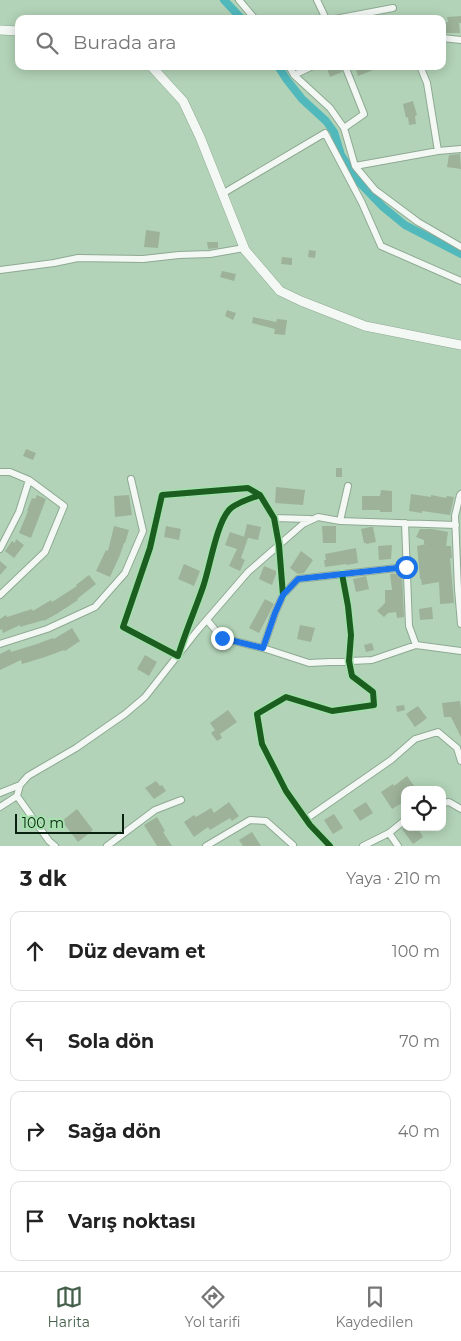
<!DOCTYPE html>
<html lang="tr">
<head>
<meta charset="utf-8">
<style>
	body { margin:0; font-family:Montserrat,sans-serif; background:#f6f6f6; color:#222 }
	.controls { position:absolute; right:15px; bottom:15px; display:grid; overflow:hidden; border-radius:10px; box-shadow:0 2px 12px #0003 }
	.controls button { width:45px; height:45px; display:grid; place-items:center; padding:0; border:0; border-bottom:1px solid #e0e0e0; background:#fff; color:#222; font:25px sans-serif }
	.scale { position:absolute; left:15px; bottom:12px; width:109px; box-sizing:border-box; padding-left:5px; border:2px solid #09220f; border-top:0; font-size:14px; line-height:18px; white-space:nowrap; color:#09220f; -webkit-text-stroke:4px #a4e1ad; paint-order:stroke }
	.stop { position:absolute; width:15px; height:15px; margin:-11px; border:4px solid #1a73e8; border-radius:50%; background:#fff }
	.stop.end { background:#1a73e8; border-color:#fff; box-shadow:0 1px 5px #0008 }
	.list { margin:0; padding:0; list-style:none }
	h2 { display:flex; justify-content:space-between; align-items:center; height:65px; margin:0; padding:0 20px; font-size:21px }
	h2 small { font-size:16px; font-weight:400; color:#767676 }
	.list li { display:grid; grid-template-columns:32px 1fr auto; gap:15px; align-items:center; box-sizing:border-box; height:80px; margin:0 10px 10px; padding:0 10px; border:1px solid #e0e0e0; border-radius:10px }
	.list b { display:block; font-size:19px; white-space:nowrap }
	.list em { font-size:16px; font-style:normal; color:#767676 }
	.icon { flex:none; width:28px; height:28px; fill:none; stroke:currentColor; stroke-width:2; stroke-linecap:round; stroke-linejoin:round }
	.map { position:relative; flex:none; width:461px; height:846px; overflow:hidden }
	.search { position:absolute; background:#fff; box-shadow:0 2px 12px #0003; left:15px; right:15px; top:15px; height:55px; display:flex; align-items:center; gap:12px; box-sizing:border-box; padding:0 18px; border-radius:10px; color:#767676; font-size:19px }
	.sheet { height:425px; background:#fff }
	nav { display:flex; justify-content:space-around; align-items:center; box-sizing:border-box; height:70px; border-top:1px solid #e0e0e0; background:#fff; font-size:14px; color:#767676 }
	nav a { display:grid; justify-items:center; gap:2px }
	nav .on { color:#44604a }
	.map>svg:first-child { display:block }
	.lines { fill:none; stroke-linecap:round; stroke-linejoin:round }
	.canal { stroke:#51b8bc; stroke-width:8 }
	.building { fill:#9db299 }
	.street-casing { stroke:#8fa993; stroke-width:8 }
	.secondary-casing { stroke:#8fa993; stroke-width:10 }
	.street { stroke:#f3f8f4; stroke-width:6 }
	.secondary { stroke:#f3f8f4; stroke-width:9 }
	.cycleway-casing { stroke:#a4e1ad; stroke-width:9 }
	.cycleway { stroke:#1b5e20; stroke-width:6 }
	.route { stroke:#1a73e8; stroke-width:6 }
</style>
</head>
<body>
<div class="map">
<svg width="461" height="846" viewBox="0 0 461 846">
	<rect width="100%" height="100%" fill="#b2d3b7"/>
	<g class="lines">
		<!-- canal -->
		<path class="canal" d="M224,0l18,19
			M278,66l9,14 15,19 24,22 8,11 7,23 18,27 24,25 22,18 56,29"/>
	</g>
	<!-- building -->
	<path class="building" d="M461,16v7h-2l1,10h-18v-10l6,-1 -1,-5z
		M326,66h14l2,6 -12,5z
		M355,66h26v1l-23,9z
		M413,101l4,14 -2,1 1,8 -7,1 -1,-8 -2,1 -3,-14z
		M460,154l1,15 -14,-2 2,-12z
		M146,230l14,2 -2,16 -14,-1z
		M207,242h11v6l-10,1z
		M309,250l7,1 -1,7 -7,-1z
		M282,257l10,1v7l-11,-1z
		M222,271l14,3 -2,7 -14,-4z
		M227,310l9,3 -3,7 -8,-4z
		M253,317l23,5 1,-3 10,1 -2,15 -11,-1 1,-5 -23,-6z
		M26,449l10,4 -3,7 -10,-4z
		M336,468h6v9h-6z
		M276,487l29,3 -2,15 -28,-2z
		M381,490l11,1v21h-12v-2h-18v-14h18z
		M411,494l20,3v-2l15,3 1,-2 7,1 -4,18 -28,-4v2l-13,-2z
		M37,495l9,4 -15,39 -12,-5 9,-22h-1l5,-13 3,1z
		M129,495l3,20 -17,2 -1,-21z
		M247,524l14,3 -3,13 -14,-3z
		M114,526l15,4 -4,13h-1l-4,12 -10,22 -14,-6 10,-21 2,1z
		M166,526l15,3 -2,11 -15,-3z
		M322,526h14v17h-13z
		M370,527h3l3,15 -10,2v-1h-2l-3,-14z
		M420,529h12l16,3 -2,14h5l1,12h-2l4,45 -14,1 -1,-22 -17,3 -1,-6h-1l-3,-33 9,-2h-2v-4l-8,-3z
		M230,532l18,6 -7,20 4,2 -5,11 -11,-5 8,-17 -12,-4z
		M16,539l8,6 -10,13 -9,-7 7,-10 3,2z
		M392,545l-1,14 -12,1 -1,-14z
		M356,548l2,15 -12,2v-1l-21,3 -1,-7h2l-1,-6z
		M301,551l12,9 -9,13 -6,1 -8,-6z
		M0,561l7,6 -7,8z
		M184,564l16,7 -6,15 -16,-7z
		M264,566l12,5v3l-4,11 -13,-6z
		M402,573l2,44 -7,1 -1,-6 -8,1 -4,4 -7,-6 8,-8v-13h7l-2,-16z
		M89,575l7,9 -19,15 1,1 -20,13 -14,8v-1l-24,7v-2l-17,8 -1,-4 -2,1v-11l6,-4 1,2 25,-8 1,2 18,-11 1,2 25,-16 -1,-1z
		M366,576l3,13 -13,3 -3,-13z
		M265,599l9,5 -15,29 -10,-5z
		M432,607l1,12 -13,1 -1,-11z
		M300,625l15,3 -4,14 -14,-3z
		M72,628l8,13 -15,10 -1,-1 -19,7 -23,7 -1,-4 -21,10v-16l10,-5 1,3 26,-8 16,-6 1,1z
		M372,643l2,7 -8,2 -2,-7z
		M145,655l12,7 -8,14 -12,-7z
		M460,701l1,8v28l-10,-20h-7l-2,-14z
		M404,705l1,5 -8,2 -1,-6z
		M418,706l9,12 -12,9 -9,-13z
		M228,710l9,12 -17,12 2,4 -5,3 -6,-8 4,-3 -5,-7z
		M407,776l10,14h-12v11l-13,8 -11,-17 12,-8 1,2z
		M156,781l4,5 2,-1 4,6 -12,8 -9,-11z
		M229,802l10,14 -7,5 -2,-3 -20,12 -2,-3 -14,10 -10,-15 10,-7 2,2 15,-9 3,5z
		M366,802l7,11 -13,8 -7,-11z
		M77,809l16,21 -15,12 -16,-21z
		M334,814l9,14 -10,6 -9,-14z
		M157,817l8,14 -2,1 9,14h-15l-13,-21z
		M404,827h13l6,10 -10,7 -11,-15z
		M252,832l9,14h-18l-4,-6z"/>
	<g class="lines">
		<defs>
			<path id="street" d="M239,0l16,19
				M317,0l9,19
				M335,19l58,-11
				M442,38l19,2
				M289,66l5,9 36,33 14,20 11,38 20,24 43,32 43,25
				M420,66l7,17 11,68
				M294,75l19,-9
				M344,128l20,-14 -19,-48
				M355,166l83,-15 23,-2
				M222,194l103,-61 37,70 19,43 80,35
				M0,270l54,-7 24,-5 65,1 36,-4 31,-1 34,-6
				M0,472h10l19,8 -10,32 -19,37
				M348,486l-8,35 116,4
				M461,494l-1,1 -5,21 3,73 3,35
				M260,495c-9,3 -25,8 -31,15 -13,15 -19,57 -26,77 -8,23 -18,46 -25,69l-55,-29 27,-79 12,-53 86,-7 12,7 14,23 5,27 4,50
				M274,518l36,1
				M0,595l45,-43 19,-46 -35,-26
				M207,620l15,18 41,10 46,15 63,-3 44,-15 -7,-19 -4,-103
				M0,644l47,-15 48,-22 30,-34 18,-42 -12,-52
				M416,645l45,6
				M263,648l12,-35 8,-18 15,-16 108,-12
				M0,793l20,-8
				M17,796l3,-11 8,-9 48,-28 49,-34 20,-17 52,-66 51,-59 55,-48 15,-7 22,4
				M442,803l7,-1 12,7
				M0,807l17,-11 32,45 6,5
				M306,819l85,-59 24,-21 23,-7 19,16 4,13
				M389,833l9,13
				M107,846l48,-36 26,-10
				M206,846l44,-26 16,1 27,24
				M330,846l-20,-21 -24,-34 -24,-47 -5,-30 29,-17 46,14 42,-6 -1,-13 -21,-16 -3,-15 2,-26 -3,-29 -6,-32
				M363,846l26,-13 16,-13"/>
			<path id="secondary" d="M0,30l19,1
				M151,66l32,35 17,36 45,113 35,41 21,10 64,25 96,19"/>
		</defs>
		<!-- street casing -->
		<use href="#street" class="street-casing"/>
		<!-- secondary casing -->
		<use href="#secondary" class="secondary-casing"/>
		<!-- street -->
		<use href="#street" class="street"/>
		<!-- secondary -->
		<use href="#secondary" class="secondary"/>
		<defs>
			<path id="cycleway" d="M260,495c-9,3 -25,8 -31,15 -13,15 -19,57 -26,77 -8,23 -18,46 -25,69l-55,-29 27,-79 12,-53 86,-7 12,7 14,23 5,27 4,50
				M330,846l-20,-21 -24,-34 -24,-47 -5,-30 29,-17 46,14 42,-6 -1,-13 -21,-16 -3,-15 2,-26 -3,-29 -6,-32"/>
		</defs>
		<!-- cycleway casing -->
		<use href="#cycleway" class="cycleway-casing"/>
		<!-- cycleway -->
		<use href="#cycleway" class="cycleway"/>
	</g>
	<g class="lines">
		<!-- route -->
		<path class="route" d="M222,638l41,10 12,-35 8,-18 15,-16 108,-12"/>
	</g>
</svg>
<div class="controls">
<button><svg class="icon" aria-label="locate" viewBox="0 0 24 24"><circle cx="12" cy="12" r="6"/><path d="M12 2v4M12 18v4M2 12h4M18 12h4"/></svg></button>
</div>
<div class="scale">100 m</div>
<div class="stop" style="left:406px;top:567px"></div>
<div class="stop end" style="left:222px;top:638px"></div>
<div class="search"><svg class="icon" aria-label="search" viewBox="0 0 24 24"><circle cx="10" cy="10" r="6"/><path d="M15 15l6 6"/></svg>Burada ara</div>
</div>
<section class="sheet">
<h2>3 dk<small>Yaya · 210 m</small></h2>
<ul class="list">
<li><svg class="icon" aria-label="ahead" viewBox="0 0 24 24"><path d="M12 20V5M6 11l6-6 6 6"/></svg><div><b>Düz devam et</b></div><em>100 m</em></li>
<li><svg class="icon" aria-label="left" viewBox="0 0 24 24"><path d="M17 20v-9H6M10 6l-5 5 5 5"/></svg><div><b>Sola dön</b></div><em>70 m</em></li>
<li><svg class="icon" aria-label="right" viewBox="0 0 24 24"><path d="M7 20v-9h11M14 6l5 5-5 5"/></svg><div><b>Sağa dön</b></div><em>40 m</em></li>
<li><svg class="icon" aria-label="arrive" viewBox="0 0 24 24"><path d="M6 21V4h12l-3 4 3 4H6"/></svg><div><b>Varış noktası</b></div></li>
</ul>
</section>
<nav>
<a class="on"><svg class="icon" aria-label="map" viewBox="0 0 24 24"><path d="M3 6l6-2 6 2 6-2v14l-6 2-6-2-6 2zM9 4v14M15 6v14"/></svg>Harita</a>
<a><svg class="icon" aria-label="directions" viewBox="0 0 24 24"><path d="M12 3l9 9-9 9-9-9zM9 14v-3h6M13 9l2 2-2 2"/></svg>Yol tarifi</a>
<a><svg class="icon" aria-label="saved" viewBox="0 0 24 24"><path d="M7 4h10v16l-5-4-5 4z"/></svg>Kaydedilen</a>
</nav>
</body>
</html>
